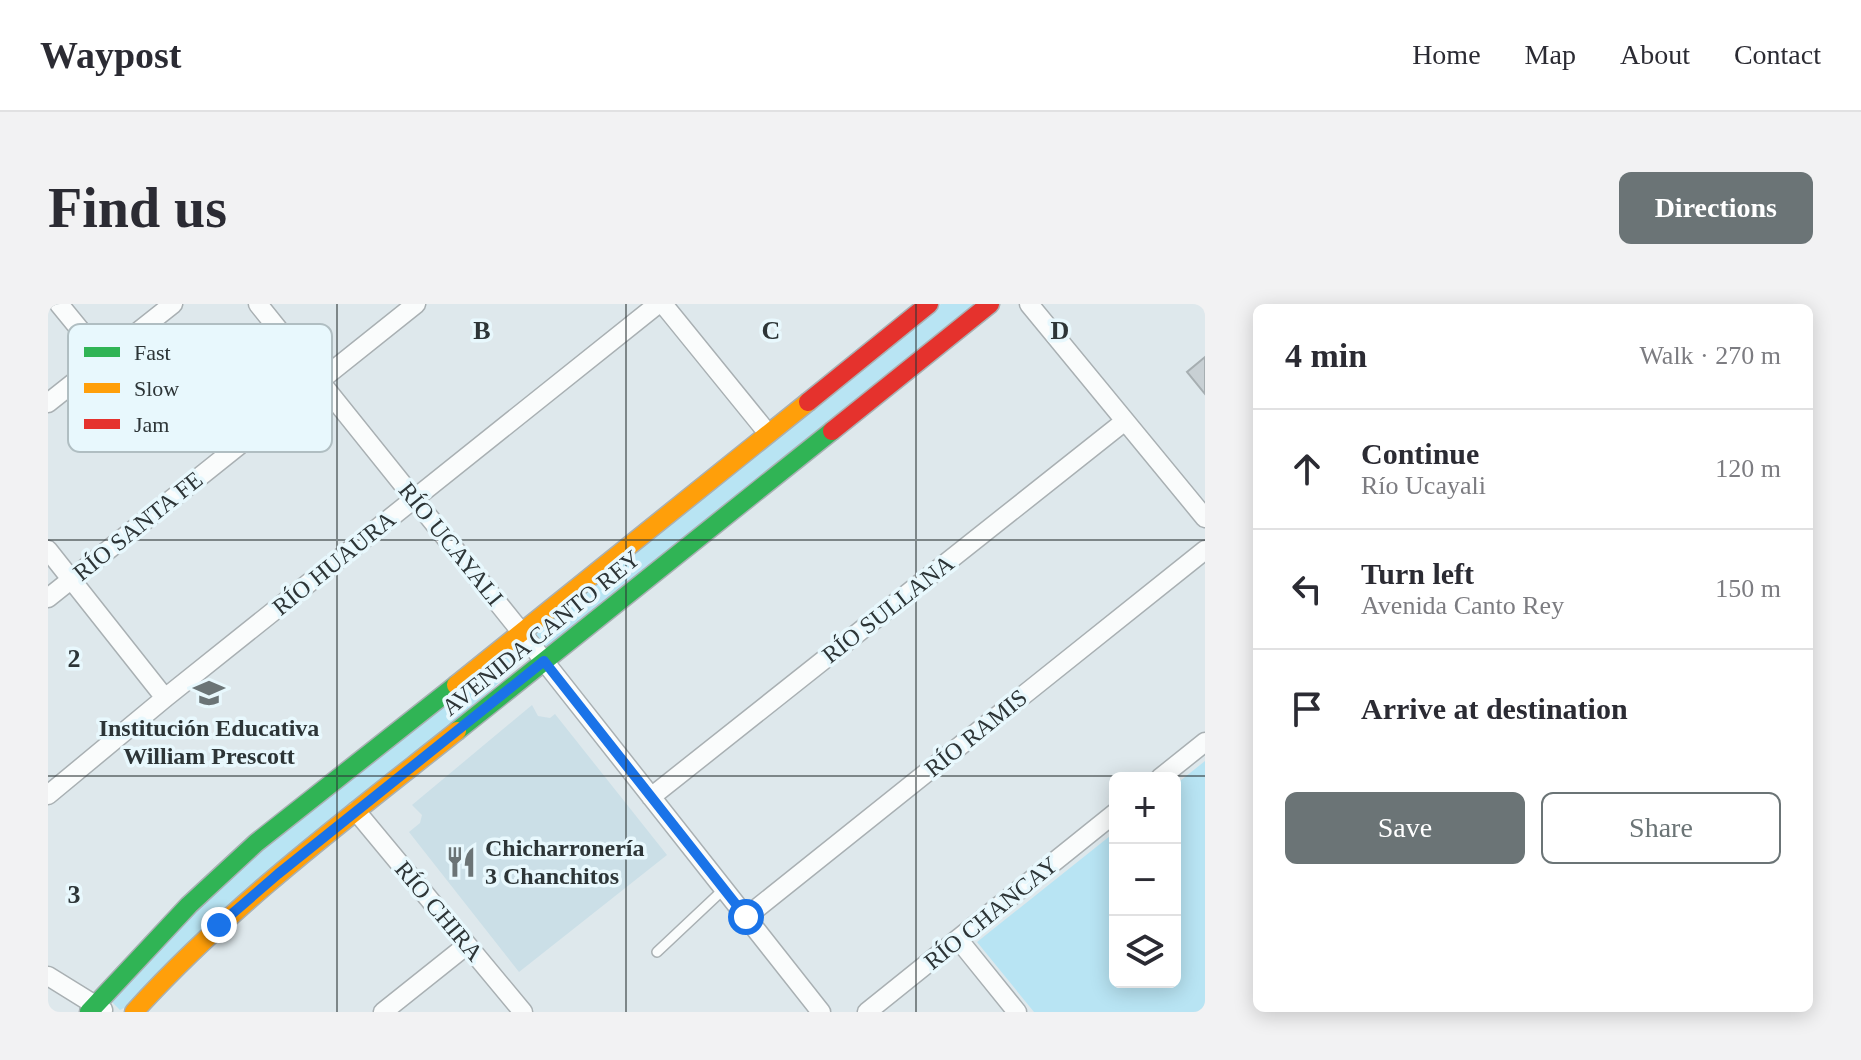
<!DOCTYPE html>
<html lang="en">
<head>
<meta charset="utf-8">
<style>
	body { margin:0; font-family:Georgia,serif; background:#f2f2f3; color:#2b2b33 }
	.controls { position:absolute; right:24px; bottom:24px; display:grid; overflow:hidden; border-radius:12px; box-shadow:0 4px 20px #0003 }
	.controls button { width:72px; height:72px; display:grid; place-items:center; padding:0; border:0; border-bottom:2px solid #e1e1e2; background:#fff; color:#2b2b33; font:40px sans-serif }
	.stop { position:absolute; width:24px; height:24px; margin:-18px; border:6px solid #1a73e8; border-radius:50%; background:#fff }
	.stop.end { background:#1a73e8; border-color:#fff; box-shadow:0 2px 8px #0008 }
	.list { margin:0; padding:0; list-style:none }
	h2 { display:flex; justify-content:space-between; align-items:center; height:104px; margin:0; padding:0 32px; font-size:34px }
	h2 small { font-size:26px; font-weight:400; color:#7c7c81 }
	.list li { display:grid; grid-template-columns:52px 1fr auto; gap:24px; align-items:center; box-sizing:border-box; height:120px; padding:0 32px; border-top:2px solid #e1e1e2 }
	.list b { display:block; font-size:30px; white-space:nowrap }
	.list p { margin:0; font-size:26px; white-space:nowrap; color:#7c7c81 }
	.list em { font-size:26px; font-style:normal; color:#7c7c81 }
	.actions { display:flex; gap:16px; padding:24px 32px }
	.actions a { flex:1; padding:18px 0; border:2px solid #6b7476; border-radius:12px; text-align:center; font-size:28px; color:#6b7476 }
	.actions .main { background:#6b7476; color:#fff }
	.icon { flex:none; width:44px; height:44px; fill:none; stroke:currentColor; stroke-width:2; stroke-linecap:round; stroke-linejoin:round }
	.map { position:relative; flex:none; width:1157px; height:708px; overflow:hidden; border-radius:12px }
	header { display:flex; align-items:center; gap:48px; box-sizing:border-box; height:112px; padding:0 40px; background:#fff; border-bottom:2px solid #e1e1e2 }
	header strong { font-size:38px }
	nav { display:flex; gap:44px; margin-inline-start:auto; font-size:28px }
	.intro { display:flex; align-items:center; justify-content:space-between; box-sizing:border-box; height:192px; padding:0 48px }
	h1 { margin:0; font-size:56px }
	.button { padding:20px 36px; border-radius:12px; background:#6b7476; color:#fff; font-size:28px; font-weight:700 }
	main { display:flex; gap:48px; padding:0 48px }
	aside { flex:1; background:#fff; border-radius:12px; box-shadow:0 4px 20px #0003 }
	.map>svg:first-child { display:block }
	.built { fill:#cbdfe7 }
	.green { fill:#b8e4f3 }
	.building { fill:#c8d0d4; stroke:#a6aeb1; stroke-width:2 }
	.lines { fill:none; stroke-linecap:round; stroke-linejoin:round }
	.lane-casing { stroke:#a9b0b3; stroke-width:12 }
	.street-casing { stroke:#a9b0b3; stroke-width:21 }
	.fast-casing { stroke:#a9b0b3; stroke-width:21 }
	.slow-casing { stroke:#a9b0b3; stroke-width:21 }
	.jam-casing { stroke:#a9b0b3; stroke-width:21 }
	.lane { stroke:#fafcfc; stroke-width:9 }
	.street { stroke:#fafcfc; stroke-width:18 }
	.fast { stroke:#30b455; stroke-width:18 }
	.slow { stroke:#ff9f0a; stroke-width:18 }
	.jam { stroke:#e5322d; stroke-width:18 }
	.route { stroke:#1a73e8; stroke-width:10 }
	.grid { fill:none; stroke:#2d3537; stroke-width:2; stroke-opacity:0.55 }
	.labels { text-anchor:middle; stroke-width:7; stroke-linejoin:round; paint-order:stroke }
	.street-label { font-size:24px; fill:#2d3537; stroke:#e8f8fd }
	.poi-label { font-size:24px; font-weight:bold; fill:#2d3537; stroke:#e8f8fd }
	.key { fill:#e8f8fd; stroke:#b0bec2; stroke-width:2 }
	.key-label { font-size:22px; fill:#2d3537 }
	.grid-label { font-size:26px; text-anchor:middle; font-weight:bold; fill:#2d3537; stroke:#e8f8fd; stroke-width:7; stroke-linejoin:round; paint-order:stroke }
</style>
</head>
<body>
<header>
<strong>Waypost</strong>
<nav><a>Home</a><a>Map</a><a>About</a><a>Contact</a></nav>
</header>
<div class="intro"><h1>Find us</h1><a class="button">Directions</a></div>
<main>
<div class="map">
<svg width="1157" height="708" viewBox="0 0 1157 708">
	<rect width="100%" height="100%" fill="#dee8ec"/>
	<!-- built -->
	<path class="built" d="M484,401l6,11 12,2 5,-4 112,141 -148,117 -110,-140 11,-9 2,-8 -10,-10z"/>
	<!-- green -->
	<path class="green" d="M893,0h33l-427,343 -7,-4 -5,-10z
		M460,352l9,11 -389,339 -8,4 -9,-9 104,-115z
		M1157,457v251h-171l-57,-70 138,-110v150h60v-197z"/>
	<!-- building -->
	<path class="building" d="M1157,53v37l-18,-22z"/>
	<g class="lines">
		<defs>
			<path id="lane" d="M609,648l67,-63"/>
			<path id="street" d="M11,0l45,55
				M210,0l264,329 299,379
				M615,0l99,122
				M981,0l176,214
				M0,99l125,-99
				M0,246l117,148
				M0,294l368,-294
				M1112,474l45,-36
				M0,491l117,-97 493,-394
				M603,493l474,-376
				M308,507l167,201
				M698,613l459,-367
				M910,635l59,73
				M0,672l55,34
				M335,708l84,-67
				M819,708l248,-199"/>
			<path id="fast" d="M409,427l375,-300
				M41,708l100,-107 67,-62 200,-158"/>
			<path id="slow" d="M408,381l352,-283
				M86,708c96,-106 211,-192 323,-281"/>
			<path id="jam" d="M760,98l121,-98
				M784,127l158,-127"/>
		</defs>
		<!-- lane casing -->
		<use href="#lane" class="lane-casing"/>
		<!-- street casing -->
		<use href="#street" class="street-casing"/>
		<!-- fast casing -->
		<use href="#fast" class="fast-casing"/>
		<!-- slow casing -->
		<use href="#slow" class="slow-casing"/>
		<!-- jam casing -->
		<use href="#jam" class="jam-casing"/>
		<!-- lane -->
		<use href="#lane" class="lane"/>
		<!-- street -->
		<use href="#street" class="street"/>
		<!-- fast -->
		<use href="#fast" class="fast"/>
		<!-- slow -->
		<use href="#slow" class="slow"/>
		<!-- jam -->
		<use href="#jam" class="jam"/>
	</g>
	<g class="lines">
		<!-- route -->
		<path class="route" d="M171,621l59,-51 266,-213 202,256"/>
	</g>
	<!-- grid -->
	<path class="grid" d="M289,0v708M578,0v708M868,0v708M0,236h1157M0,472h1157"/>
	<!-- icons -->
	<defs>
		<symbol id="school-bare" viewBox="-9 -9 18 18"><path d="M0-5L7-2L0 1L-7-2ZM-4 1L0 2.5L4 1V4Q0 6-4 4Z" fill="#6b7476" stroke="#e8f8fd" stroke-width="2.5" paint-order="stroke"/></symbol>
		<symbol id="restaurant-bare" viewBox="-9 -9 18 18"><path d="M-5-6h1v4h1v-4h1v4h1v-4h1v5L-1.5 .5V6h-2V.5L-5-1ZM5-6V6H3V1.5H1.5Q1.5-4 5-6Z" fill="#6b7476" stroke="#e8f8fd" stroke-width="2.5" paint-order="stroke"/></symbol>
	</defs>
	<g fill-rule="evenodd">
		<use href="#school-bare" x="139" y="367" width="44" height="44"/>
		<use href="#restaurant-bare" x="391" y="536" width="44" height="44"/>
	</g>
	<g class="labels">
		<!-- street labels -->
		<g class="street-label">
			<text transform="translate(90 222) rotate(-39)" y="8">RÍO SANTA FE</text>
			<text transform="translate(403 240) rotate(51)" y="8">RÍO UCAYALI</text>
			<text transform="translate(286 259) rotate(-39)" y="8">RÍO HUAURA</text>
			<text transform="translate(840 305) rotate(-38)" y="8">RÍO SULLANA</text>
			<text transform="translate(493 329) rotate(-39)" y="8">AVENIDA CANTO REY</text>
			<text transform="translate(928 429) rotate(-39)" y="8">RÍO RAMIS</text>
			<text transform="translate(391 607) rotate(50)" y="8">RÍO CHIRA</text>
			<text transform="translate(943 609) rotate(-39)" y="8">RÍO CHANCAY</text>
		</g>
		<!-- poi labels -->
		<g class="poi-label">
			<text x="161" y="432">Institución Educativa<tspan x="161" dy="28">William Prescott</tspan></text>
			<text x="437" y="552" text-anchor="start">Chicharronería<tspan x="437" dy="28">3 Chanchitos</tspan></text>
		</g>
	</g>
	<!-- legend -->
	<rect x="20" y="20" width="264" height="128" rx="12" class="key"/>
	<rect x="36" y="43" width="36" height="10" fill="#30b455"/>
	<rect x="36" y="79" width="36" height="10" fill="#ff9f0a"/>
	<rect x="36" y="115" width="36" height="10" fill="#e5322d"/>
	<g class="key-label">
		<text x="86" y="56">Fast</text>
		<text x="86" y="92">Slow</text>
		<text x="86" y="128">Jam</text>
	</g>
	<g class="grid-label">
		<text x="434" y="35">B</text>
		<text x="723" y="35">C</text>
		<text x="1012" y="35">D</text>
		<text x="26" y="363">2</text>
		<text x="26" y="599">3</text>
	</g>
</svg>
<div class="controls">
<button>+</button>
<button>−</button>
<button><svg class="icon" aria-label="layers" viewBox="0 0 24 24"><path d="M12 4l9 5-9 5-9-5zM3 14l9 5 9-5"/></svg></button>
</div>
<div class="stop" style="left:698px;top:613px"></div>
<div class="stop end" style="left:171px;top:621px"></div>
</div>
<aside>
<h2>4 min<small>Walk · 270 m</small></h2>
<ul class="list">
<li><svg class="icon" aria-label="ahead" viewBox="0 0 24 24"><path d="M12 20V5M6 11l6-6 6 6"/></svg><div><b>Continue</b><p>Río Ucayali</p></div><em>120 m</em></li>
<li><svg class="icon" aria-label="left" viewBox="0 0 24 24"><path d="M17 20v-9H6M10 6l-5 5 5 5"/></svg><div><b>Turn left</b><p>Avenida Canto Rey</p></div><em>150 m</em></li>
<li><svg class="icon" aria-label="arrive" viewBox="0 0 24 24"><path d="M6 21V4h12l-3 4 3 4H6"/></svg><div><b>Arrive at destination</b></div></li>
</ul>
<div class="actions"><a class="main">Save</a><a>Share</a></div>
</aside>
</main>
</body>
</html>
